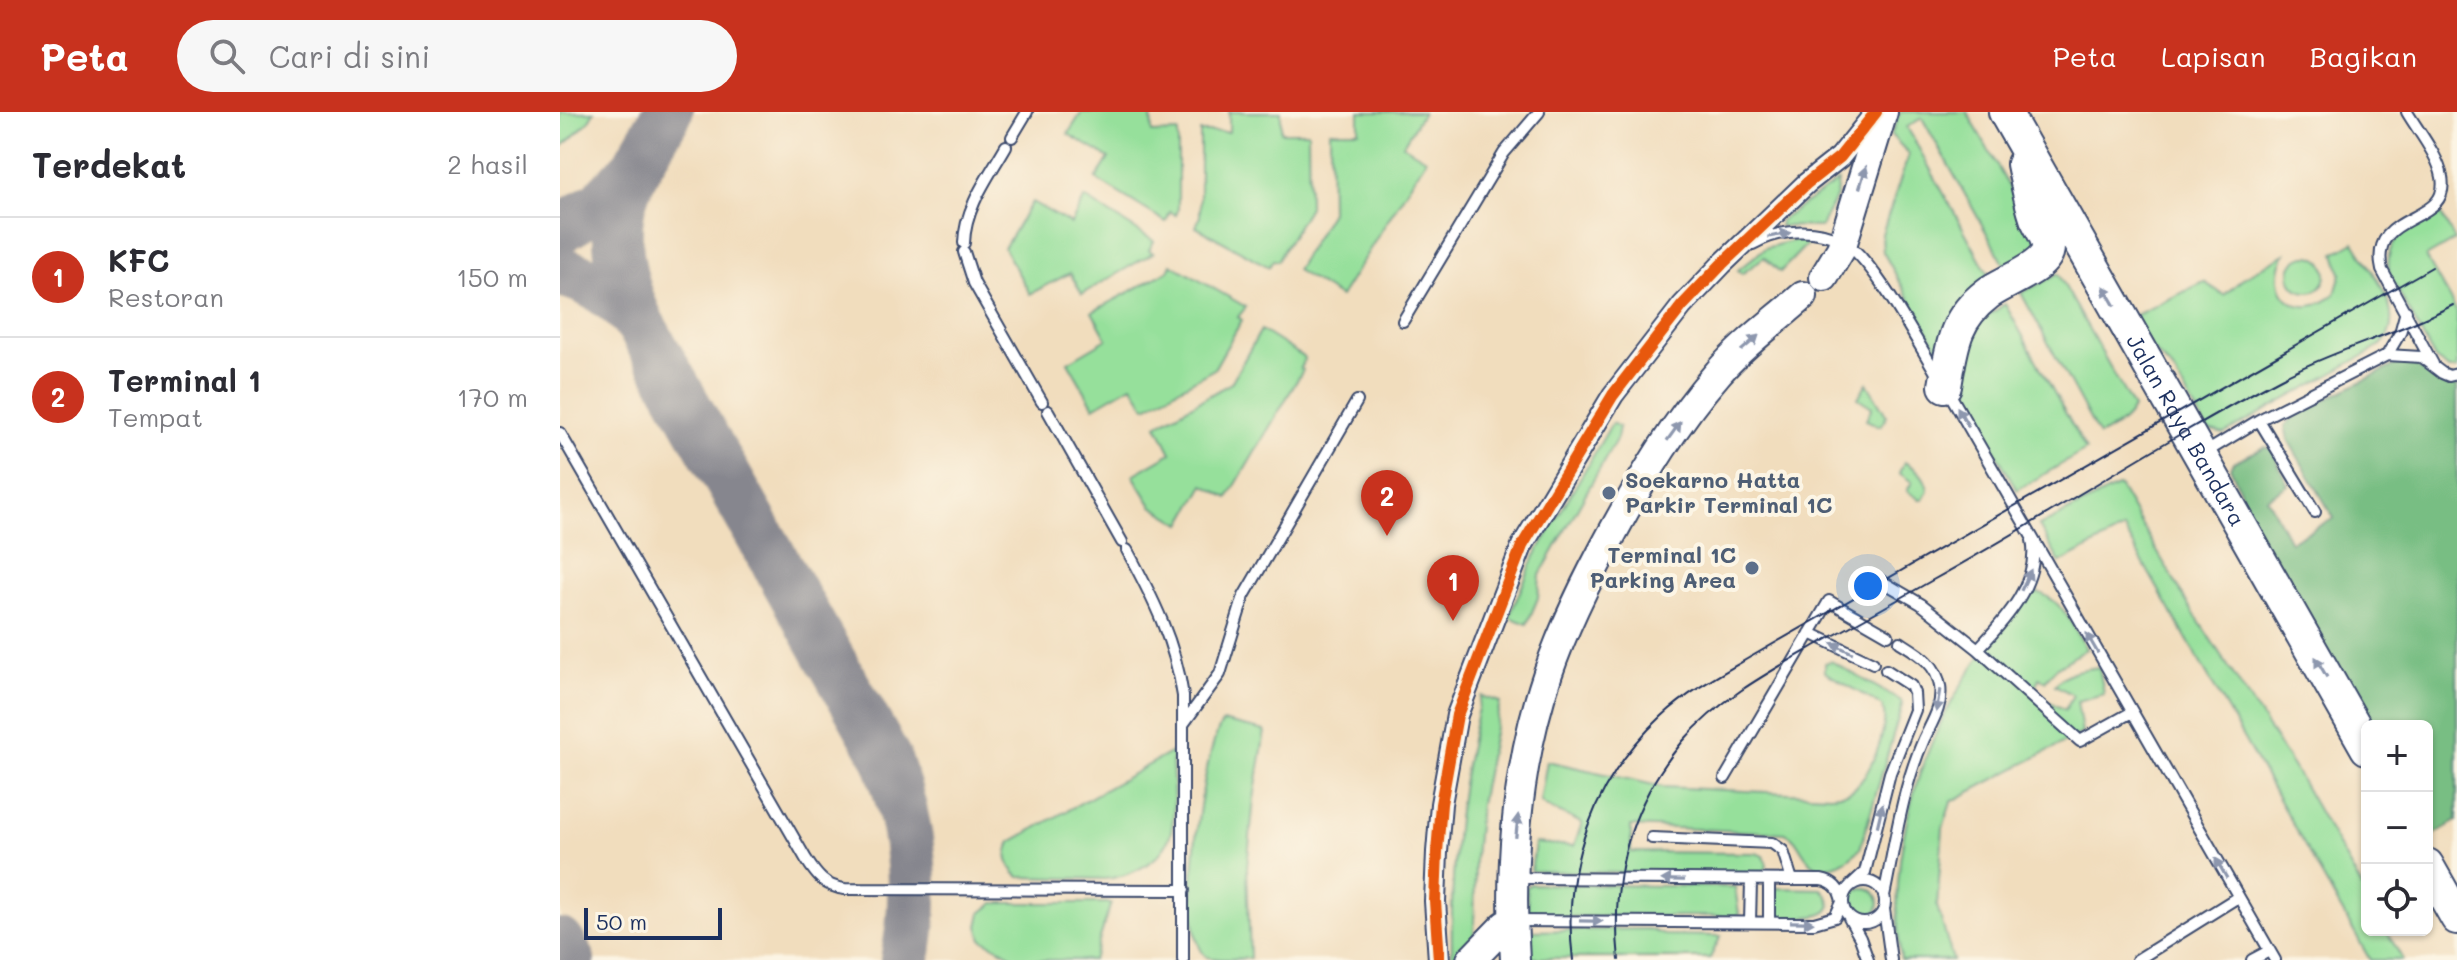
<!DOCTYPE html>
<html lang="id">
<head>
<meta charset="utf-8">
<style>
	body { margin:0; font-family:Mali,sans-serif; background:#f7f7f7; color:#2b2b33 }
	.controls { position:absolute; right:24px; bottom:24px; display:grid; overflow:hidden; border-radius:12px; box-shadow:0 2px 6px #0004 }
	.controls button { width:72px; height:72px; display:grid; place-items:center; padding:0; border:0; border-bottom:2px solid #e1e1e2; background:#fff; color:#2b2b33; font:40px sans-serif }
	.scale { position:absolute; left:24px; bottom:20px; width:138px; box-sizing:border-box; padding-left:8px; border:4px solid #1b2f5e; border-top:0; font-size:22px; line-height:28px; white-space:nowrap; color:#1b2f5e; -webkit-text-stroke:6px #fcf5e5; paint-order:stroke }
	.you { position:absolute; left:1308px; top:474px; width:28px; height:28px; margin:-20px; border:6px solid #fff; border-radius:50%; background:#1a73e8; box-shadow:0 0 0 12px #1a73e833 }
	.badge { display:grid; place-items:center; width:52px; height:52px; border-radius:50%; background:#c8321e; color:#fff; font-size:26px; font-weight:700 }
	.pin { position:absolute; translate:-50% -66px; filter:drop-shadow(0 2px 4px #0008) }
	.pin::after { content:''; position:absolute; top:42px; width:28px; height:24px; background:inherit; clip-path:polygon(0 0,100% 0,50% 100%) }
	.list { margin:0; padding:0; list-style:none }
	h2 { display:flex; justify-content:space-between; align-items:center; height:104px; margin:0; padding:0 32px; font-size:34px }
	h2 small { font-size:26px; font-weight:400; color:#7c7c81 }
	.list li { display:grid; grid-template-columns:52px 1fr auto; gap:24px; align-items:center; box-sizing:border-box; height:120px; padding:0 32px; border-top:2px solid #e1e1e2 }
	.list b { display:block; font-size:30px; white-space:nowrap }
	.list p { margin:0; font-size:26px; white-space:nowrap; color:#7c7c81 }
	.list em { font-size:26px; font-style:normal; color:#7c7c81 }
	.icon { flex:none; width:44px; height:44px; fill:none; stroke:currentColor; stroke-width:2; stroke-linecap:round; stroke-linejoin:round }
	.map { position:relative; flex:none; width:1897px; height:848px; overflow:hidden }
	header { display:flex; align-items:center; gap:48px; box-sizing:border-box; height:112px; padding:0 40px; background:#c8321e; color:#fff }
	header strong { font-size:38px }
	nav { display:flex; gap:44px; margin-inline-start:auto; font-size:28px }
	.search { width:560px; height:72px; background:#f7f7f7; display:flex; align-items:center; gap:20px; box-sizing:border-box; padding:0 28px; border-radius:44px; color:#7c7c81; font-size:30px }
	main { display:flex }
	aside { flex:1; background:#fff }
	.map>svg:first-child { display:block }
	.green { fill:#96e09b; stroke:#58887c; stroke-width:2 }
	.forest { fill:#78be83; stroke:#4a7670; stroke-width:2 }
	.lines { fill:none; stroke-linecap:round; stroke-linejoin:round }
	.taxiway { stroke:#86868e; stroke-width:50 }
	.lane-casing { stroke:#3b496c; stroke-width:14 }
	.street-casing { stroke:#3b496c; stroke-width:24 }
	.secondary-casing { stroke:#3b496c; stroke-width:32 }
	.primary-casing { stroke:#3b496c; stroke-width:36 }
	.lane { stroke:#fff; stroke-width:10 }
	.street { stroke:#fff; stroke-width:20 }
	.secondary { stroke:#fff; stroke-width:28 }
	.primary { stroke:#fff; stroke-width:32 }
	.tram { stroke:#1b2f5e; stroke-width:2 }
	.cycleway-casing { stroke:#fcf5e5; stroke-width:17 }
	.cycleway { stroke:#e8590c; stroke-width:12 }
	.oneway { fill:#8d97ae }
	.service-dot { fill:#5c6f8a; stroke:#fcf5e5; stroke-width:3 }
	.labels { text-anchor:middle; stroke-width:8; stroke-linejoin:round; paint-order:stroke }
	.street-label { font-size:22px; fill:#1b2f5e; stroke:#fcf5e5 }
	.service-label { font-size:22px; font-weight:bold; fill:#4e5e75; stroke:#fcf5e5; text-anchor:start }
</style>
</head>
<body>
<header>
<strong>Peta</strong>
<div class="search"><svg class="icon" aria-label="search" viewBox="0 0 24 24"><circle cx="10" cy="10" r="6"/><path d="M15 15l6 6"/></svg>Cari di sini</div>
<nav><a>Peta</a><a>Lapisan</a><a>Bagikan</a></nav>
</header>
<main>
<aside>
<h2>Terdekat<small>2 hasil</small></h2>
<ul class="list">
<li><span class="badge">1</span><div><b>KFC</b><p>Restoran</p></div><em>150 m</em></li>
<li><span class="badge">2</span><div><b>Terminal 1</b><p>Tempat</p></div><em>170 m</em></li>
</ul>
</aside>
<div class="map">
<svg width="1897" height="848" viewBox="0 0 1897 848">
	<rect width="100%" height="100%" fill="#fcf5e5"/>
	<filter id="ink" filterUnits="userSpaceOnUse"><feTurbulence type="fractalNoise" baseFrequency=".0125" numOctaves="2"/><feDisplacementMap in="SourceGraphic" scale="16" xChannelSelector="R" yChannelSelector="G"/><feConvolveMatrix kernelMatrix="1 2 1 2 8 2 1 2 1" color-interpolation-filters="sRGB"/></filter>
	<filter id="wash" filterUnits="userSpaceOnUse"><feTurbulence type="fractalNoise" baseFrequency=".006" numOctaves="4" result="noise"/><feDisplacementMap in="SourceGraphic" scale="32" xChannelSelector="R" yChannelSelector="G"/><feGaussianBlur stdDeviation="1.8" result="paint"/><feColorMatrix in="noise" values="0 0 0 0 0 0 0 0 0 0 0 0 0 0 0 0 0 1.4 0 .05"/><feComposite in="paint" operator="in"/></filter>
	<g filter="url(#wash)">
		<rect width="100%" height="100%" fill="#f1ddbd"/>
		<!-- green -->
		<path class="green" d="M0,0h34l-6,10 -28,27z
			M522,0h69l1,21 26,-1v78l-2,5 -6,-3 -4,10 -70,-43 13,-21 -41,-24z
			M669,0h52v20h27l1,75 -32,54 -4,-1 -4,7 -73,-40 4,-11v-84h29z
			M799,0h64l-20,33 23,14 -86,138 -44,-27 35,-58 -1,-81h29z
			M1340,0h67l73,130 -32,29 -86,-153 -15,9 84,152 -51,74 -57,-101 -1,-18 27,-80 -18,-19z
			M1278,69l-2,15 -15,31 -41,-1 1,-6z
			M525,86l69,43 -5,9 4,3 -71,41 -12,-21 -40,21 -26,-46 28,-46 39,22z
			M1881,102l14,26 -29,17 31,55v57h-8l-14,-10 -45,-83c-9,-41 21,-46 51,-62z
			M1236,128h15l-31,32 -16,-15 -22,17 -4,-4 27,-22z
			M1794,130c17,30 58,75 25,105l-146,82 -9,5 -17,-4 -35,-61 -21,-21 -19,-31 72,-35 20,13 21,-18 40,-23c-21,40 15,70 50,40l6,-20 -6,-21z
			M1730 162a18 18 0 1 1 36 0a18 18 0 1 1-36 0Z
			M611,152l75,43 -8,10 4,3 -28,49 -68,38 -14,-22 -38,22 -26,-45 39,-23 -15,-27 76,-41z
			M1498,162l75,134c-7,15 -20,20 -34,28l-78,-143z
			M1445,192l81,146 -69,40 -61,-108 10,-51z
			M701,218l44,28 -5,10 3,2 -75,128 -24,-13 -22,39 -30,-18 -19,-31 38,-22 -14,-28 74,-42z
			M1307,271l19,32 -1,5 -5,6 -14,-6 6,-13 -14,-9z
			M1052,311l7,4 -2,11 -77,137 -2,23 -11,26 -18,-7 26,-61z
			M1344,350c13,7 21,13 24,28l-5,9h-4l-12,-8 5,-9 -13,-9z
			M1559,374l70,120 105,162 73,128v34h19l17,30h-33l-246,-431 -64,34 -21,-37z
			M1473,479c30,7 39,33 53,58l-30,19 -11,13 -6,-3 -7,15 33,17 8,-15 -18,-10c12,-15 25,-15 44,-18l5,27 -27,7 5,32 -131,69 -8,26 -6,78 16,54h-52c-14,-101 13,-202 68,-287 18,-29 43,-55 64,-82z
			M1271,549l70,40 1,4 -42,144c-11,11 -26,20 -42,18 -19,-10 -17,-28 -33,-34l-154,-7v26l125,1 8,3 3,9 -2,6 -9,5 -225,-5 4,-28 39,3 8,-23 -37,-17 -5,-5 7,-40 116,26 167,8c5,-1 14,-1 19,-3 19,-9 43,-67 33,-86l-57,-34v-9z
			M921,584l19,6 -20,102 -5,53 -1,80 -13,23h-9c-2,-95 6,-172 29,-264z
			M666,610l39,9 -11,68 -7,68 3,91c-12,1 -32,2 -43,-1 -31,-21 -5,-204 15,-234z
			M612,640c0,23 5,62 -2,83 -8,27 -40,42 -66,44l-85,-2c-12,-10 -15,-21 -8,-35z
			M970,772l205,3 4,27 -4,2 -206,1 -3,-29z
			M1289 791a15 15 0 1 1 30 0a15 15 0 1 1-30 0Z
			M1215,776l47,1c31,34 -31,28 -48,28z
			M434,791h117l-18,57h-74l-37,-21 -4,-13 3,-13z
			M1088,817l16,6 57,1 -11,22h-184l1,-27z"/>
		<!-- forest -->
		<path class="forest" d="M1841,250c26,3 26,21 56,24v435l-24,14 -6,-10v-99h-59l-101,-172 -37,-87 3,-5 32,-15 7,2 16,36 -21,13 23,44 44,-24 -46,-78 -3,-14 11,-12z"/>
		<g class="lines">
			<!-- taxiway -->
			<path class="taxiway" d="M108,0c-14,25 -31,50 -42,77 -17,43 -5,95 14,135l246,433c25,66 34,133 19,203
				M0,117l41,-25 35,-36
				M0,160c33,7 60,27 80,52
				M0,831l10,17"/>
		</g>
	</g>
	<g filter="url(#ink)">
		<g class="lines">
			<defs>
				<path id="lane" d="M1847,0c11,19 31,43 35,65 9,50 -74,32 -60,93l51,94
					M452,25l15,-25
					M404,131c1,-36 25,-67 42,-97
					M1193,132c26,-15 62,-17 89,-3 31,16 76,103 96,135
					M404,140l10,31 68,119
					M843,209l101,-168 35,-41
					M1827,243l13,-22 6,-22
					M1387,277l328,571
					M488,299l74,131
					M1699,308l56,92
					M0,321l246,426c10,16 19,28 39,30l339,1
					M1643,342l56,-34 128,-65 34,2 21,16 7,3 8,-2
					M567,438c26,48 48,92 56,146v264
					M1318,467l43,25 57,45 102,92 52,-29
					M1250,521l63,30
					M1418,537c26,-28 63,-67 54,-109
					M624,611l36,-49 24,-78 113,-195
					M1165,666l104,-177 59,34
					M1092,726l120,5 11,8 9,29
					M1283 790a21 21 0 1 1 42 0a21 21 0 1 1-42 0Z
					M1291,773l14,-13 25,-99 25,-63 -1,-17 -3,-7 -25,-16
					M1324,784c11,-52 18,-108 40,-157 8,-17 19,-33 16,-53 -4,-23 -21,-32 -40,-44
					M1324,797l7,51
					M1289,806l11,20 8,22
					M955,809l299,2 21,-6 7,-15c-2,-13 -8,-20 -21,-22l-294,-2 -9,-5
					M1209,809v-40
					M1190,810l1,-41
					M1577,848l101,-63
					M1692,848l17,-9"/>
				<path id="street" d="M879,848l-4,-59 2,-49 4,-48 16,-89 65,-169 91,-151 69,-89 40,-42 85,-81 33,-26 36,-45"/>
				<path id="secondary" d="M1264,165l17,-28 42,-137
					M911,848l34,-35 8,-4
					M955,848c-6,-95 2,-196 33,-287 17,-50 41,-97 66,-143 30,-55 62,-109 104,-157 24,-28 57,-52 85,-77"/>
				<g id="primary">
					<path id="s1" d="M1445,0l362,636"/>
					<path d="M1385,274c7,-39 8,-66 42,-92 15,-12 62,-27 61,-47 0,-10 -8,-20 -12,-29 -6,-18 -9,-36 -13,-54"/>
					<path d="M1867,753l30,53"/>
				</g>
			</defs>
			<!-- lane casing -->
			<use href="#lane" class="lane-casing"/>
			<!-- street casing -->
			<use href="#street" class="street-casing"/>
			<!-- secondary casing -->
			<use href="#secondary" class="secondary-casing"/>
			<!-- primary casing -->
			<use href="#primary" class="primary-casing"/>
			<!-- lane -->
			<use href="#lane" class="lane"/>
			<!-- street -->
			<use href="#street" class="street"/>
			<!-- secondary -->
			<use href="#secondary" class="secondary"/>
			<!-- primary -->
			<use href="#primary" class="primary"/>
			<!-- tram -->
			<path class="tram" d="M1013,848c-12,-92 21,-181 89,-244 27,-25 61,-43 92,-61l678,-388
				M1059,848c-9,-81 11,-156 64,-219 37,-43 88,-70 137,-98 37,-20 74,-41 111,-62 118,-65 230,-140 350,-203 55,-29 116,-44 172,-73"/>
			<defs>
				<path id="cycleway" d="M879,848l-4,-59 2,-49 4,-48 16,-89 65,-169 91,-151 69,-89 40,-42 85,-81 33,-26 36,-45"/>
			</defs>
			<!-- cycleway casing -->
			<use href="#cycleway" class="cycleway-casing"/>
			<!-- cycleway -->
			<use href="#cycleway" class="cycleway"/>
		</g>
		<!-- one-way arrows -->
		<defs><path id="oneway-solid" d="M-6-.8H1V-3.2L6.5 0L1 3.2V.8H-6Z" transform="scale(2)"/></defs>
		<g class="oneway">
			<use href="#oneway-solid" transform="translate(1303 65) rotate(-73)"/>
			<use href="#oneway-solid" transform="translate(1219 123) rotate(-11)"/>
			<use href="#oneway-solid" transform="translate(1549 184) rotate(-120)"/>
			<use href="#oneway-solid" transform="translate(1190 231) rotate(-41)"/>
			<use href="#oneway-solid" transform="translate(1403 305) rotate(-120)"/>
			<use href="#oneway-solid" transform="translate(1114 319) rotate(-54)"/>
			<use href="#oneway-solid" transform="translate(1466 468) rotate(-65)"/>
			<use href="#oneway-solid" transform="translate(1532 531) rotate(-120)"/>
			<use href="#oneway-solid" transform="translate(1282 536) rotate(-154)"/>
			<use href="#oneway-solid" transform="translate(1761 555) rotate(-120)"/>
			<use href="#oneway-solid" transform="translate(1378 589) rotate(99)"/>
			<use href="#oneway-solid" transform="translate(1320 703) rotate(-77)"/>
			<use href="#oneway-solid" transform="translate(957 714) rotate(-84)"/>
			<use href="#oneway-solid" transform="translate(1661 756) rotate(-120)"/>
			<use href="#oneway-solid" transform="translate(1113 768) rotate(-179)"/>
			<use href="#oneway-solid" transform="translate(1031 809) rotate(1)"/>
			<use href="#oneway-solid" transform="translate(1242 810) rotate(1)"/>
		</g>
	</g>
	<!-- markers -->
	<g class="service-dot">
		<circle cx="1049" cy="381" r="8"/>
		<circle cx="1192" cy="456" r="8"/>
	</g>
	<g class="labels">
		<!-- street labels -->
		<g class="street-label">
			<text dy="8" stroke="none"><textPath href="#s1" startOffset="366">Jalan Raya Bandara</textPath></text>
		</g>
		<!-- service labels -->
		<g class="service-label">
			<text x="1065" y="376">Soekarno Hatta<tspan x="1065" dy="25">Parkir Terminal 1C</tspan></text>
			<text x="1176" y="451" text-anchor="end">Terminal 1C<tspan x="1176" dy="25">Parking Area</tspan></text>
		</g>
	</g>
</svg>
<div class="controls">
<button>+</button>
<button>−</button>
<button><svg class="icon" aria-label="locate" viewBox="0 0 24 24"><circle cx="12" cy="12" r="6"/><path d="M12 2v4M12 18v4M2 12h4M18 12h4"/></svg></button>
</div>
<div class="scale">50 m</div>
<div class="you"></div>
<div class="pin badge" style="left:893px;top:509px">1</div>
<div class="pin badge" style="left:827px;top:424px">2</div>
</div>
</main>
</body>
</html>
